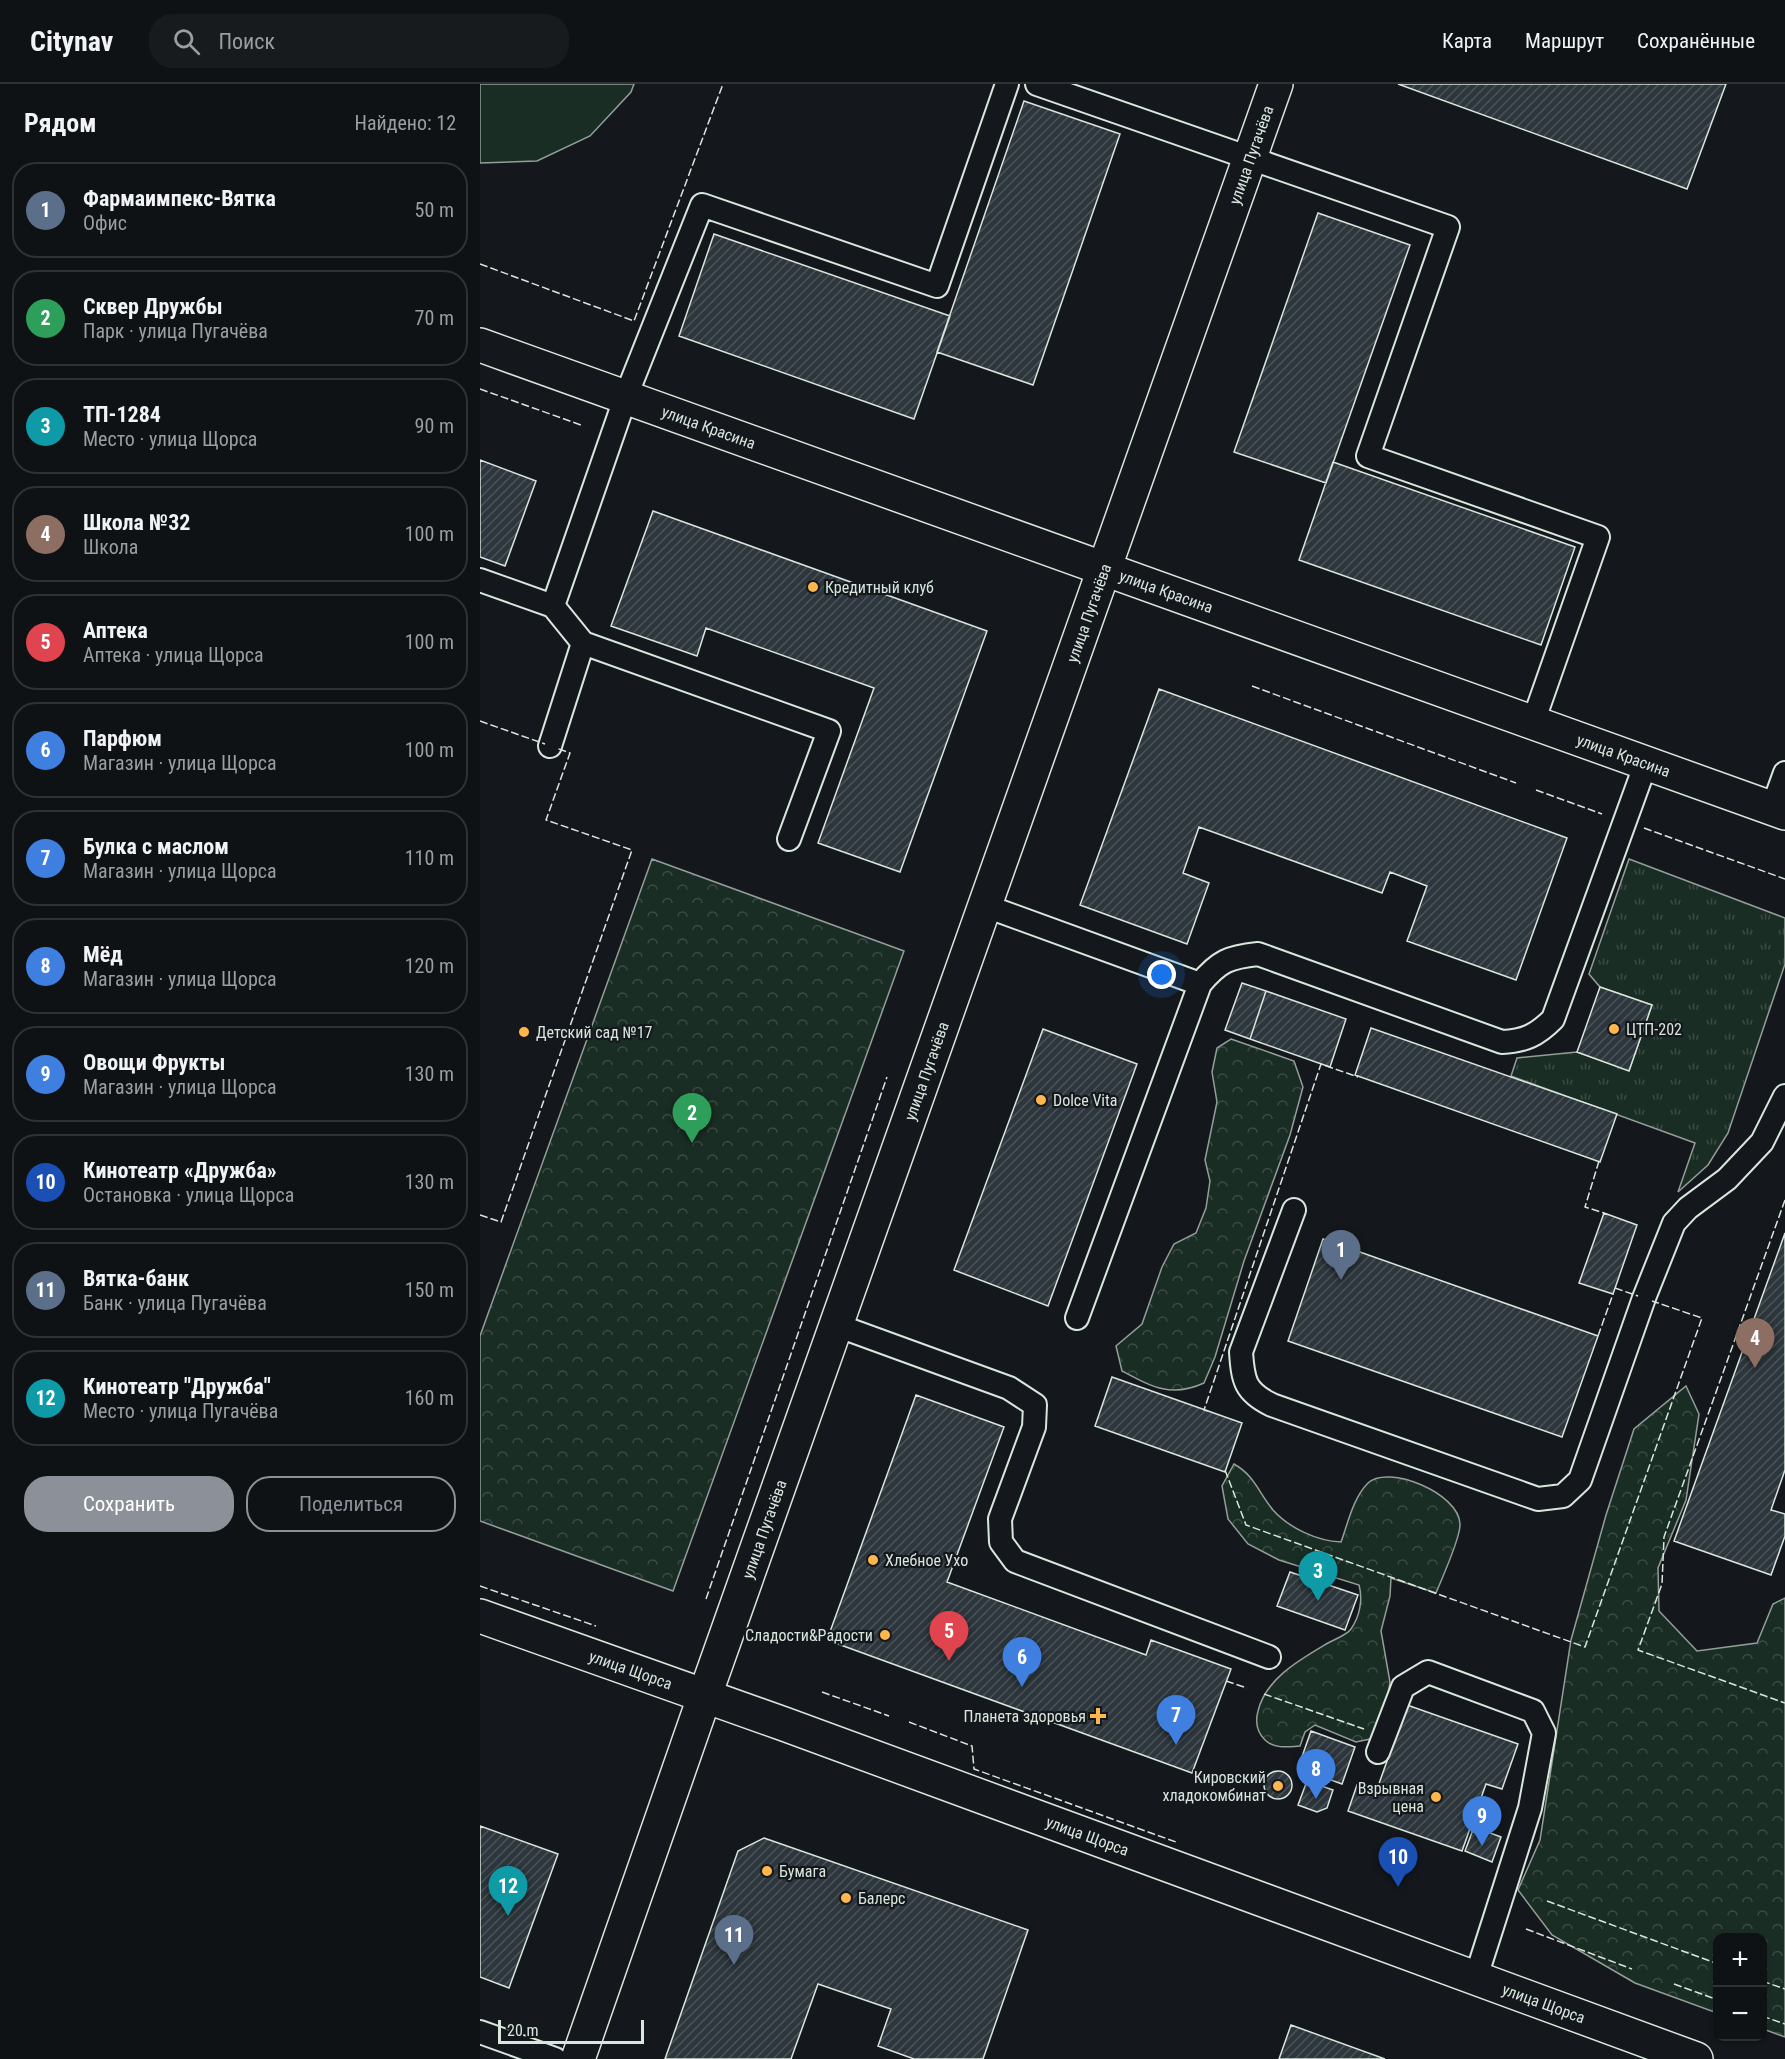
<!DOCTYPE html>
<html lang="ru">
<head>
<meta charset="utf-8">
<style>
	body { margin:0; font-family:"Roboto Condensed",sans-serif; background:#181b1e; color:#f1f3f6 }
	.controls { position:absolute; right:18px; bottom:18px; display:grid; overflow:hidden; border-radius:12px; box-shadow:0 2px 4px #0004 }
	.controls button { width:54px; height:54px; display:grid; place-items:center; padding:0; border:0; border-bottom:2px solid #2f3234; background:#0f1215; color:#f1f3f6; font:30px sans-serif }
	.scale { position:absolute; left:18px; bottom:15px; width:146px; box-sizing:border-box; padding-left:6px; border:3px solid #d8e6dc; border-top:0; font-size:16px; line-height:21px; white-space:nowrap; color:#d8e6dc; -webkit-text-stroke:4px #14181c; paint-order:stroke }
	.you { position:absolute; left:682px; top:891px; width:21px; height:21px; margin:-15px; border:4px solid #fff; border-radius:50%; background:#1a73e8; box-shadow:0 0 0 9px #1a73e833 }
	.badge { display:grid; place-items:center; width:39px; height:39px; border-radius:50%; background:#8c9099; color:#fff; font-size:20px; font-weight:700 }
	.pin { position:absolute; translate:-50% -50px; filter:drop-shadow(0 2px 3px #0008) }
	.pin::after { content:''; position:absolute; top:32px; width:21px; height:18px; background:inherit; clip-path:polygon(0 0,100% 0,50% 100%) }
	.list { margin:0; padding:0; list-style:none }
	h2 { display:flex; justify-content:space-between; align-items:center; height:78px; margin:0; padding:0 24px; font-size:26px }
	h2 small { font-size:20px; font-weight:400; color:#9b9ea0 }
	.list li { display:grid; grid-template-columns:39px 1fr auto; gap:18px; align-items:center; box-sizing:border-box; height:96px; margin:0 12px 12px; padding:0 12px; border:2px solid #2f3234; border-radius:24px }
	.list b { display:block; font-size:22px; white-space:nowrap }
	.list p { margin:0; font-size:20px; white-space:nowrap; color:#9b9ea0 }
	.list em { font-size:20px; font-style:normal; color:#9b9ea0 }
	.actions { display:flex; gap:12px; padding:18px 24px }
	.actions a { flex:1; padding:14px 0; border:2px solid #8c9099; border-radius:24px; text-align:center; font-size:21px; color:#8c9099 }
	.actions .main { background:#8c9099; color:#fff }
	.icon { flex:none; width:33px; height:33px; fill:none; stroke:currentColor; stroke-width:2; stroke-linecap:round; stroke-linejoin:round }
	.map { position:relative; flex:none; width:1305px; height:1975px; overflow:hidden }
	header { display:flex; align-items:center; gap:36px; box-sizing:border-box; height:84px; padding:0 30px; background:#0f1215; border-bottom:2px solid #2f3234 }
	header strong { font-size:28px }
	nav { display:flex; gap:33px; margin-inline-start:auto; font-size:21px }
	.search { width:420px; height:54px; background:#181b1e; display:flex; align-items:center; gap:15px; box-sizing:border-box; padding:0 21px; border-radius:24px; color:#9b9ea0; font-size:22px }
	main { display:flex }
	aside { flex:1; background:#0f1215 }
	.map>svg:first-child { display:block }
	.grass { fill:url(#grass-tufts); stroke:#939e99; stroke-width:1.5 }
	.forest { fill:url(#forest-crowns); stroke:#939e99; stroke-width:1.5 }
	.pitch { fill:#1a2d24; stroke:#939e99; stroke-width:1.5 }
	.building { fill:url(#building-hatch); stroke:#d8e6dc; stroke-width:1.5 }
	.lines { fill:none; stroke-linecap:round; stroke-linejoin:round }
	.lane-casing { stroke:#d8e6dc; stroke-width:26 }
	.street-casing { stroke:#d8e6dc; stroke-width:36 }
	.secondary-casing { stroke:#d8e6dc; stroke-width:36 }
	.primary-casing { stroke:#d8e6dc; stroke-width:36 }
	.lane { stroke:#14181c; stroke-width:22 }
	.street { stroke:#14181c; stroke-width:33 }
	.secondary { stroke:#14181c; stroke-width:33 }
	.primary { stroke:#14181c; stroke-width:33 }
	.fence { stroke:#d8e6dc; stroke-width:1.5; stroke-dasharray:8 3; stroke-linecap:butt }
	.poi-dot { fill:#ffb74d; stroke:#14181c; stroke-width:2 }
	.labels { text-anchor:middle; stroke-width:4.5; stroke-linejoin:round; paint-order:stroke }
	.street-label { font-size:16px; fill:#d8e6dc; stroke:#14181c }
	.poi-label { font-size:16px; fill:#d8e6dc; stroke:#14181c; text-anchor:start }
</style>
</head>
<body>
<header>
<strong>Citynav</strong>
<div class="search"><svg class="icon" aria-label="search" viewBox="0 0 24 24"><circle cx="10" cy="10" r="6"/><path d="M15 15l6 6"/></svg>Поиск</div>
<nav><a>Карта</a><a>Маршрут</a><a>Сохранённые</a></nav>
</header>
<main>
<aside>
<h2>Рядом<small>Найдено: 12</small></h2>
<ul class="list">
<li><span class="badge" style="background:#5c6f8a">1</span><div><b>Фармаимпекс-Вятка</b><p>Офис</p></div><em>50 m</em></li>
<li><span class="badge" style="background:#2e9e5b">2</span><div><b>Сквер Дружбы</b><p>Парк · улица Пугачёва</p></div><em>70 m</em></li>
<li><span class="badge" style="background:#0f9aa8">3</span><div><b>ТП-1284</b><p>Место · улица Щорса</p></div><em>90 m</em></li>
<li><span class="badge" style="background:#8d6e63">4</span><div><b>Школа №32</b><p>Школа</p></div><em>100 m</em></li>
<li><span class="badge" style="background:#e0444e">5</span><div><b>Аптека</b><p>Аптека · улица Щорса</p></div><em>100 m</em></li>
<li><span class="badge" style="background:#3f7fe0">6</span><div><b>Парфюм</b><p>Магазин · улица Щорса</p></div><em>100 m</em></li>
<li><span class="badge" style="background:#3f7fe0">7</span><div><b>Булка с маслом</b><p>Магазин · улица Щорса</p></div><em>110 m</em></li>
<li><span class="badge" style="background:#3f7fe0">8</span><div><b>Мёд</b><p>Магазин · улица Щорса</p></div><em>120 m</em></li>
<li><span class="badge" style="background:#3f7fe0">9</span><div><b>Овощи Фрукты</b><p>Магазин · улица Щорса</p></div><em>130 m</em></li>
<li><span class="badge" style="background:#1a4fb4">10</span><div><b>Кинотеатр «Дружба»</b><p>Остановка · улица Щорса</p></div><em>130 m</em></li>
<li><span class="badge" style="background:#5c6f8a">11</span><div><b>Вятка-банк</b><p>Банк · улица Пугачёва</p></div><em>150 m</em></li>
<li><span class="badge" style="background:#0f9aa8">12</span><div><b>Кинотеатр &quot;Дружба&quot;</b><p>Место · улица Пугачёва</p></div><em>160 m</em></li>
</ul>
<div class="actions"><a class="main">Сохранить</a><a>Поделиться</a></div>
</aside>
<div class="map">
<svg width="1305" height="1975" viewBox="0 0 1305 1975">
	<defs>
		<pattern id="grass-tufts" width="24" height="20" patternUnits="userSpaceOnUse" patternTransform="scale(1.5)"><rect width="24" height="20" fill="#1a2d24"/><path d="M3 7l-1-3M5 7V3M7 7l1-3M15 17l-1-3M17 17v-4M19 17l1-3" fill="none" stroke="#3b4b43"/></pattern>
		<pattern id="forest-crowns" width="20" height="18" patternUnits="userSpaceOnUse" patternTransform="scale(1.5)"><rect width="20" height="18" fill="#1a2d24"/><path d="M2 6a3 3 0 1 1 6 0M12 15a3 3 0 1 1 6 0" fill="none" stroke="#3b4b43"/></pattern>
		<pattern id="building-hatch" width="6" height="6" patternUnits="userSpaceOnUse" patternTransform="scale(1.5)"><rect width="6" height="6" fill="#2c363c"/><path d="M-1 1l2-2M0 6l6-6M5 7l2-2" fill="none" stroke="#4a5358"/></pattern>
	</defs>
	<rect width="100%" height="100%" fill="#14181c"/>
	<!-- grass -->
	<path class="grass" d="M1149,775l156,59v46l-57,169 -20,32 -30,27 17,-49 -184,-67 6,-18 60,-6 52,18 23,-65 -52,-18 -11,-13z"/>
	<!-- forest -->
	<path class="forest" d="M172,775l252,92 -231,640 -193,-70v-185z
		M751,955l63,22 9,26 -13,48 -46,126 -29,96 -11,26c-33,15 -52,4 -82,-12l-6,-25 26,-22 20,-57 12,-23 22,-11 10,-25 4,-27 -5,-21 12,-58 -5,-30 5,-24z
		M1206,1302l13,28 -13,86 -28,68 1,43 38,40 60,-8 16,-39 12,-6v439l-22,-8 -1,-91h-44l-1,75 -82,-30 -83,-48 -34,-45 22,-50 31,-200 35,-125 28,-86z
		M754,1380c20,11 25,29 39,46 16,18 44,31 68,32 7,-19 12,-44 27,-59 20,-19 91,10 92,41 1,13 -18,54 -24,69l-45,-15 -1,18 -9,35 9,51 -6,38 -9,18 -19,4 -41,-17 -10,7 -5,14c-12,1 -26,3 -35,-6 -8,-8 -10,-18 -7,-29 8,-33 43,-52 70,-68 7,-4 19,-8 23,-14 9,-13 12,-30 8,-44l-80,-25 -31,-16 -20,-25 -6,-33z"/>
	<!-- pitch -->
	<path class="pitch" d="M0,0h154l-3,8 -41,44 -53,25 -57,2z"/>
	<!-- building -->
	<path class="building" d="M918,0h328l-39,105z
		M544,17l96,33 -87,251 -96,-33z
		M838,129l92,32 -84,238 -92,-31z
		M234,150l236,82 -36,103 -235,-83z
		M0,376l56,21 -31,85 -25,-9z
		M853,378l242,85 -34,98 -242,-85z
		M173,427l334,120 -87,241 -82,-29 56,-155 -168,-60 -9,28 -86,-30z
		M679,605l408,149 -51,142 -109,-39 20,-55 -37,-14 -8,21 -183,-66 -16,46 26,10 -22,61 -107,-39z
		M762,899l24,8 -16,48 -25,-9z
		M1120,903l52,18 -23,66 -52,-19z
		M786,907l80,28 -16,48 -80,-28z
		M891,944l246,86 -17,48 -245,-87z
		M563,945l94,35 -89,242 -94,-36z
		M1124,1129l33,12 -24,69 -34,-11z
		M1305,1149v237l-14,40 14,4v22l-14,39 -97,-34z
		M843,1155l275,97 -36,101 -274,-96z
		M632,1293l130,46 -17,49 -130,-46z
		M436,1311l88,32 -57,155 199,73 5,-15 80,29 -39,104 -365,-133z
		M810,1488l68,23 -13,35 -68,-24z
		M927,1621l111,39 -16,45 -16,-5 -24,67 -114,-40 9,-26 19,7z
		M831,1647l44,16 -13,37 -44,-16z
		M784 1701a14 14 0 1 1 28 0a14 14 0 1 1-28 0Z
		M827,1697l26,9 -6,18 -10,4 -19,-7z
		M0,1742l78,28 -49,134 -29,-11z
		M994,1743l27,10 -9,25 -27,-11z
		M284,1754l264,92 -45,129h-69l-36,-13 13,-37 -73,-25 -27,75h-126l73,-208z
		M811,1941l94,34h-106z"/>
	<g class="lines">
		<defs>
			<path id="lane" d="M557,0l411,143 -80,229 230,81 -65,185
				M0,496l73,26
				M103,559l246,88 -40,108
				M70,662l33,-103 -30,-37 73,-210 76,-191 235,81 70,-202
				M1292,725l13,-36
				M503,821l217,79
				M814,1126l-53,142c2,29 4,40 31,53l266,94 25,-3 17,-16 64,-182 30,-75 14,-15 39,-29 35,-37 23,-46
				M597,1234l123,-334c19,-23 29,-27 58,-30l244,88c23,-1 35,-7 51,-23l93,-256
				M356,1241l173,63 26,17 -1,22 -34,92 1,23 14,19 254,96
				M898,1668l25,-65 25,-15 105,39 11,22 -14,75 -54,169
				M0,1948l75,27"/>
			<g id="street">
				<path id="s1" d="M0,261l1305,468"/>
				<path d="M98,1975l127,-364"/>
			</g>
			<g id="secondary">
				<path id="s2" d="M225,1611l571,-1611"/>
			</g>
			<g id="primary">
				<path id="s3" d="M0,1532l304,108 912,335"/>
			</g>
		</defs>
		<!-- lane casing -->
		<use href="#lane" class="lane-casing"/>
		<!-- street casing -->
		<use href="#street" class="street-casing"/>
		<!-- secondary casing -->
		<use href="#secondary" class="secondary-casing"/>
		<!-- primary casing -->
		<use href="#primary" class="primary-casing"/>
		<!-- lane -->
		<use href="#lane" class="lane"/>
		<!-- street -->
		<use href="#street" class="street"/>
		<!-- secondary -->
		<use href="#secondary" class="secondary"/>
		<!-- primary -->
		<use href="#primary" class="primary"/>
		<!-- fence -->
		<path class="fence" d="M0,180l154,57 89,-237
			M0,305l101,36
			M772,602l264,97
			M0,637l65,23
			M1056,706l66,24
			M1164,744l141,51
			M1119,1077l-14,46 19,6
			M1305,1116l-121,337 -2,47 -24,66 147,53
			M0,1131l21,7 131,-372 -86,-30 24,-67 -14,-5
			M1135,1204l23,8
			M1118,1252l15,-42
			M728,1327l-4,-1 117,-346 37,13
			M745,1386l21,55 339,122 117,-329 -50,-17
			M0,1502l116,40
			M226,1515l181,-522
			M746,1597l21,7
			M342,1608l67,24
			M784,1610l100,35
			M429,1638l63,24 2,23 202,73
			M1067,1817l171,63
			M1046,1845l106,40
			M1282,1897l23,8
			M1194,1900l44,16
			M1282,1932l23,8"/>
	</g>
	<!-- markers -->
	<g class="poi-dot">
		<circle cx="333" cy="503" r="6"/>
		<circle cx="1134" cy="945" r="6"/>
		<circle cx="44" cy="948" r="6"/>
		<circle cx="561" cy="1016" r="6"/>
		<circle cx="393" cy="1476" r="6"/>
		<circle cx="405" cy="1551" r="6"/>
		<path d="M615 1623h6v6h6v6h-6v6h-6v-6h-6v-6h6z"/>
		<circle cx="798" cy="1702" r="6"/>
		<circle cx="956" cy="1713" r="6"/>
		<circle cx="287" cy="1787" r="6"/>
		<circle cx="366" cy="1814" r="6"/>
	</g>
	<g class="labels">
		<!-- street labels -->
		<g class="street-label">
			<text dy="6" stroke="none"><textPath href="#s2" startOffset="1634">улица Пугачёва</textPath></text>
			<text dy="6" stroke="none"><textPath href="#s1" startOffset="243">улица Красина</textPath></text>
			<text dy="6" stroke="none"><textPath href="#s1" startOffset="729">улица Красина</textPath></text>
			<text dy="6" stroke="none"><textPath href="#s2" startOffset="1148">улица Пугачёва</textPath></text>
			<text dy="6" stroke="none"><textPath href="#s1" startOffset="1215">улица Красина</textPath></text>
			<text dy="6" stroke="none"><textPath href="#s2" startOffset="662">улица Пугачёва</textPath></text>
			<text dy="6" stroke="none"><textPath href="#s2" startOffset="176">улица Пугачёва</textPath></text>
			<text dy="6" stroke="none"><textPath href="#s3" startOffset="160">улица Щорса</textPath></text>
			<text dy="6" stroke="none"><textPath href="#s3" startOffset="646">улица Щорса</textPath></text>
			<text dy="6" stroke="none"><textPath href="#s3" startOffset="1132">улица Щорса</textPath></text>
		</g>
		<!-- poi labels -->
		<g class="poi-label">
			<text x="345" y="509">Кредитный клуб</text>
			<text x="1146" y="951">ЦТП-202</text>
			<text x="56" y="954">Детский сад №17</text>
			<text x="573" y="1022">Dolce Vita</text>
			<text x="405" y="1482">Хлебное Ухо</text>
			<text x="393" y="1557" text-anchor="end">Сладости&amp;Радости</text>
			<text x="606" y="1638" text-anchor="end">Планета здоровья</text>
			<text x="786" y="1699" text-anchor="end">Кировский<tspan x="786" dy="18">хладокомбинат</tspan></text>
			<text x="944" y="1710" text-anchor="end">Взрывная<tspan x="944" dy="18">цена</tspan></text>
			<text x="299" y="1793">Бумага</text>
			<text x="378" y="1820">Балерс</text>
		</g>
	</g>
</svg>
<div class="controls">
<button>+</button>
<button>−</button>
</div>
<div class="scale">20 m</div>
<div class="you"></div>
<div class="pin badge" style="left:861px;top:1196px;background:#5c6f8a">1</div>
<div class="pin badge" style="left:212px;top:1059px;background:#2e9e5b">2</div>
<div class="pin badge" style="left:838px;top:1517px;background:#0f9aa8">3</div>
<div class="pin badge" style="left:1275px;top:1284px;background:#8d6e63">4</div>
<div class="pin badge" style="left:469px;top:1577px;background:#e0444e">5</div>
<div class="pin badge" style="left:542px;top:1603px;background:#3f7fe0">6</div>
<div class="pin badge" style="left:696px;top:1661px;background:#3f7fe0">7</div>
<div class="pin badge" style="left:836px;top:1715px;background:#3f7fe0">8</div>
<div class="pin badge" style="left:1002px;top:1762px;background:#3f7fe0">9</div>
<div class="pin badge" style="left:918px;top:1803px;background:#1a4fb4">10</div>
<div class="pin badge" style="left:254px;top:1881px;background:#5c6f8a">11</div>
<div class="pin badge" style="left:28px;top:1832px;background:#0f9aa8">12</div>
</div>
</main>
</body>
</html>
